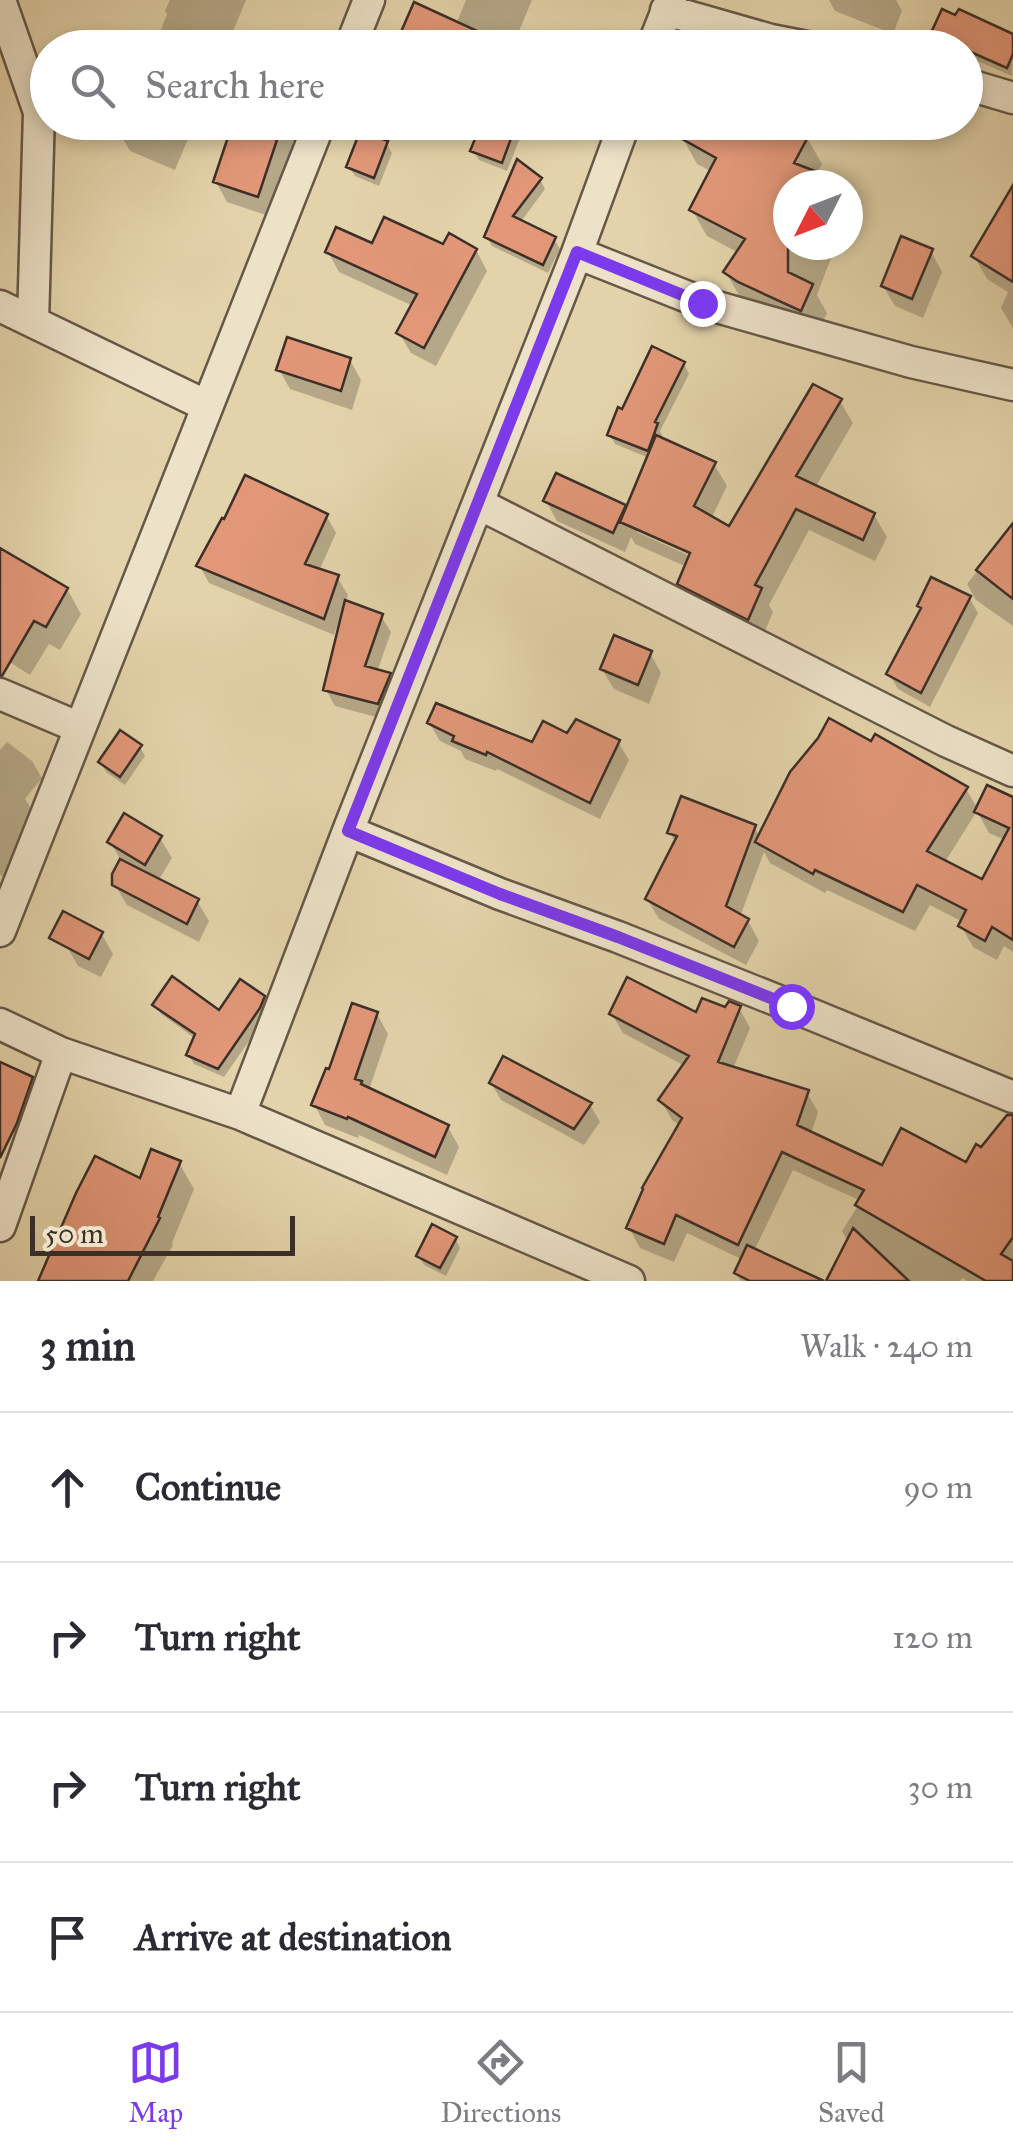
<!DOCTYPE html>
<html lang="en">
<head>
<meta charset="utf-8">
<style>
	body { margin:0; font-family:"IM FELL Great Primer",serif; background:#f7f7f7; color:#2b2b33 }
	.compass { position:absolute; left:773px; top:170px; width:90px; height:90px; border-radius:50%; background:#fff; box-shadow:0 5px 15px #0003; rotate:228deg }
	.scale { position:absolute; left:30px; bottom:25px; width:265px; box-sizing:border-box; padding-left:10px; border:5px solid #3c2f28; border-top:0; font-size:28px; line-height:35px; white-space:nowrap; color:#3c2f28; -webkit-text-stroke:8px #ede2c8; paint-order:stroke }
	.stop { position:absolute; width:30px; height:30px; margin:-22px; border:8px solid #7c3aed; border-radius:50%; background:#fff }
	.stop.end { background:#7c3aed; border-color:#fff; box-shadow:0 2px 10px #0008 }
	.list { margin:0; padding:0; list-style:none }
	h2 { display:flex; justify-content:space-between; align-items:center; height:130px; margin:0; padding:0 40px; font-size:42px }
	h2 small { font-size:32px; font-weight:400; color:#7c7c81 }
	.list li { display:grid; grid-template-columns:65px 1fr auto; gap:30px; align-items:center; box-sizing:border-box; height:150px; padding:0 40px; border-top:2px solid #e1e1e2 }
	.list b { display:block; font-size:38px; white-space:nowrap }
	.list em { font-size:32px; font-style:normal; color:#7c7c81 }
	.icon { flex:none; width:55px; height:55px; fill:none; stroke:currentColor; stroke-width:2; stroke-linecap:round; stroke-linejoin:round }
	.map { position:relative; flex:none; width:1013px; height:1281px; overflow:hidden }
	.search { position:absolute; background:#fff; box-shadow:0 5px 15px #0003; left:30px; right:30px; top:30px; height:110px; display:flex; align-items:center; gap:25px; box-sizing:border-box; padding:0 35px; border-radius:55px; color:#7c7c81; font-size:38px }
	.sheet { height:730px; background:#fff }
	nav { display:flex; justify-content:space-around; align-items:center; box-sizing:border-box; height:140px; border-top:2px solid #e1e1e2; background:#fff; font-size:28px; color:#7c7c81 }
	nav a { display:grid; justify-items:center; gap:5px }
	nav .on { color:#7c3aed }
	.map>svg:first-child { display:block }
	.shadow { fill:#0003; fill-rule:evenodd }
	.building { fill:#e19778; stroke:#3c2f28; stroke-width:2.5 }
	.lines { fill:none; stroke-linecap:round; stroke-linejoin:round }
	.street-casing { stroke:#665848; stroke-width:35 }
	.street { stroke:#ede2c8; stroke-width:30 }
	.route { stroke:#7c3aed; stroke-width:12 }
</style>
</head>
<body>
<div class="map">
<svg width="1013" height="1281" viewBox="0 0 1013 1281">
	<rect width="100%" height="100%" fill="#e3d3aa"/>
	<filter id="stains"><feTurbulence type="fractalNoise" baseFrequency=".002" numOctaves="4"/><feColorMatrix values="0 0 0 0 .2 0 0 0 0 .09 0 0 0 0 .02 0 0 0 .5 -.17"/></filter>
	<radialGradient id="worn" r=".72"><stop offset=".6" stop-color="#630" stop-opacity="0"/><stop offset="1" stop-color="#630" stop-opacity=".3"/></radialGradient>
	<!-- shadow -->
	<path class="shadow" d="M170,0h76l-20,48h-72l13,-34 -2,-3z
		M466,0h66l-20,48 -55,-26z
		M829,0h67l6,11 -9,23 -58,-23z
		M933,35l80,1 -1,40 -46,-20v-8h-20l-8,-4z
		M123,122h72l-20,48 -45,-19 -11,-19z
		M236,122h64l-31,94 -42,-14 -11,-20z
		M690,122h123l-7,14 16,28 -6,10 21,11h-49v60h48l-19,50 10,18 -11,23 -75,-37 -15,-27 13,-19 -32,-17 -15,-26 20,-38 -15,-8 -15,-27z
		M514,129l6,9 -13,33 -28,-11 -6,-10z
		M386,143l6,10 -13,33 -24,-10 -6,-9z
		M540,179l5,10 -25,34 34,16 6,10 -12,24 -56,-27 -5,-9z
		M1013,218v110l-12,-20 7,-16 -21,-13 -13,-23z
		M374,246l71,1 31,3 11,21 -51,95 -25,-13 -12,-20 14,-27 -74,-34 -11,-20z
		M931,251l11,21 -19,46 -28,-12 -12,-20z
		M350,360l11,20 -9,30 -62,-21 -11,-20z
		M684,364l5,10 -29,57 2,4 -2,5 54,24 13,22 -16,33 19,10 110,-128 13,22 -38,65 59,27 13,22 -12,24 -66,-31 -40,75 4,7 -12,28 -68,-34 -13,-23 7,-16 -52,-23 -4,-7 -6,15 -68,-31 -11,-20 79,6 2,3 22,-52 -34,-14 -5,-9 13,-23zM637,527l66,29 -2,5 -64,-29z
		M326,515l10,18 -17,38 18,6 11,18 -3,8 36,13 10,16 -14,40 12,3 9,16 -11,29 -52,-14 -9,-16 16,-67 -3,-2 -5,14 -125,-52 -10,-18z
		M1013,527v99l-37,-26 -9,-16z
		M0,551l67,38 14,25 -21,36 -11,-6 -19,31 -30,-19z
		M969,597l9,16 -48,94 -32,-18 -9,-15 34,-63 -3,-5z
		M650,653l11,20 -12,31 -35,-15 -12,-20z
		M429,722l104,23 34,-9 51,6 11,18 -29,59 -103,-50 -1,2 -31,-12 -4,-8 -21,-10z
		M7,742l25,19 10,17 -17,21 11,18 -33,60 -3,-2v-125z
		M140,747l5,9 -20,29 -19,-13 -5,-10z
		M966,789l12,20 35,-10v153l-9,-6 -7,14 -24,-13 -12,-21 2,-4 -33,-17 -15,26 -88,-41 -2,3 -55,-30 -6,-11 -24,65 8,4 11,20 -13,24 -87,-46 -12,-20 29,-56 -6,-10 84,-6 6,10zM977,811l12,22 16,7 -21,42 -39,-20z
		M160,838l12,20 -14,23 39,20 12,20 -10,21 -72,-37 -12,-20 7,-23 -12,-20z
		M101,933l12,21 -12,23 -23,-11 -12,-21z
		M263,998l6,9 -4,11 -41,59 -30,-13 -5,-9 7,-16 -35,-25 -6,-9 65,8z
		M739,1008l11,20 -17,41 74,24 11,19 -7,22 72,34 84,-3 15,-15 31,-23v154h-46l-4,-3 -3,3h-132l20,-39 -6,-11 19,-30 -68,-31 -39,81 45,30h-58l-5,-8 7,-13 -56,-27 -13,29 -34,-14 -11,-20 52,-102 -9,-6 -11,-19 24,-35 -62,-33 -11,-19 86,2z
		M377,1014l11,20 -19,56 79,37 11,20 -12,28 -88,-40 -1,3 -33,-13 -11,-21 16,-32z
		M31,1079l11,20 -14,40 -28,-13z
		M491,1083l99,22 10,17 -16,23 -83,-45z
		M179,1163l15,26 -22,54 1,2 -20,36h-110l98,-99z
		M455,1238l5,10 -14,28 -22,-11 -5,-9z"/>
	<!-- building -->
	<path class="building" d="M414,2l100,46h-120z
		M942,9l13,6 4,-6 54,25v20l-6,14 -41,-18v-2h-7l-29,-13z
		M233,122h50l-25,75 -45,-15z
		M482,122h35l-15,41 -32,-12z
		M652,122h133l24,13 -15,28 50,19v3h-56v87l25,12 -12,27 -63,-29 -15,-10 22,-33 -56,-29 27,-52z
		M360,131l28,10 -14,37 -28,-11z
		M517,159l25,19 -29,38 43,21 -13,28 -59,-28z
		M1013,185v97l-42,-26z
		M384,217l59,27 6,-11 28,16 -53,99 -28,-15 21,-39 -92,-42 11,-25 36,16z
		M901,236l32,13 -21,50 -31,-13z
		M287,337l64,21 -10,33 -65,-21z
		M652,346l33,16 -30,60 3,1 -10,28 -41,-16 11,-28 4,2z
		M813,384l29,15 -46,77 79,37 -12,27 -67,-31 -41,76 7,3 -14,32 -71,-36 13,-31 -70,-31 36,-87 60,27 -22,44 35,20z
		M556,473l70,32 -13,28 -70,-32z
		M245,475l83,39 -23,50 34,11 -15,44 -128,-53 26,-48 2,1z
		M1013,523v76l-37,-29z
		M0,548l68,40 -22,39 -12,-6 -32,55h-2z
		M931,577l40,19 -50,97 -35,-19 35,-66 -4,-2z
		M345,600l38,14 -18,52 26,7 -13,31 -55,-14z
		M614,635l38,16 -14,34 -38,-16z
		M436,703l96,39 11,-21 24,12 9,-14 44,21 -30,63 -103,-51 -1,3 -34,-14 2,-5 -27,-13z
		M829,718l42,23 4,-7 93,53 -41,64 55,28 27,-51 -35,-16 13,-27 26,12v143l-21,-13 -7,14 -27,-15 8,-16 -49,-25 -14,27 -88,-42 -2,4 -58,-32 35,-70 28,-34z
		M120,730l22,15 -22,32 -22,-15z
		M681,796l75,29 -30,81 23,13 -15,28 -89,-48 32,-63 -10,-3z
		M124,813l38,23 -17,29 -38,-23z
		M120,859l79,40 -12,25 -75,-39v-11z
		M63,911l40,21 -14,27 -40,-21z
		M172,976l47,34 21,-31 25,17 -5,12 -42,61 -32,-14 9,-21 -43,-29z
		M627,977l69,35 6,-14 23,9 4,-6 12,5 -23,56 91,28 -12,35 85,40 19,-37 65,34 10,-18 5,3 26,-32h6v122l-12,17 12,7v20h-27l-131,-76 9,-15 -82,-38 -44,93 -62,-30 -12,29 -38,-16 17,-39 -1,-1 40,-70 -24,-18 31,-44 -80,-42z
		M352,1003l26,9 -23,67 7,2 -1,3 88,41 -14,32 -87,-40 -1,2 -36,-14 15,-37 3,1z
		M503,1056l89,47 -18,26 -85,-46z
		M0,1062l33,15 -16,46 -17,35z
		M151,1149l30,12 -23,56 2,1 -32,63h-90l38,-88 19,-37 45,22z
		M432,1224l25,13 -17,31 -24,-12z
		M853,1228l56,53h-83z
		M747,1245l77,36h-74l-16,-8z"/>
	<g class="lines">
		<defs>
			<path id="street" d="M0,0l39,112 -6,210
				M666,10l105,30 41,8
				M350,48l19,-48
				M652,48l19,-48
				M966,84l47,14
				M577,253l126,50 208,59 102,23
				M0,306l207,100
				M479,504l467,237 67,30
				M0,694l80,34
				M348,831l152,63 118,43 173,69 222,91
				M0,931l320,-809
				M0,1024l61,29 179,61 389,167
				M240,1114l108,-283 229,-578 48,-131
				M0,1226l61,-173"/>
		</defs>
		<!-- street casing -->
		<use href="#street" class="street-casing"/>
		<!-- street -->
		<use href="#street" class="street"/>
	</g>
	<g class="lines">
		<!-- route -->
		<path class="route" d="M702,303l-125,-51 -229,579 152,63 118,43 173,69"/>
	</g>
	<rect width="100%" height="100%" filter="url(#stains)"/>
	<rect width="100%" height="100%" fill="url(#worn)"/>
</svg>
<svg class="compass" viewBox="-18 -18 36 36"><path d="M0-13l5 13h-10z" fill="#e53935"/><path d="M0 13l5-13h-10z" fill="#7c7c81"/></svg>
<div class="scale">50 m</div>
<div class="stop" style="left:791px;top:1006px"></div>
<div class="stop end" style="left:702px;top:303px"></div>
<div class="search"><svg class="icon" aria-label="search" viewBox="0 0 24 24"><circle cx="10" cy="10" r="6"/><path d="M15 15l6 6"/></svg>Search here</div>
</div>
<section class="sheet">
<h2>3 min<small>Walk · 240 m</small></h2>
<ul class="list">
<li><svg class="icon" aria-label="ahead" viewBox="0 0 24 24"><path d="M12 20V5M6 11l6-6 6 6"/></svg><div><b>Continue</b></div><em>90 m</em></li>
<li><svg class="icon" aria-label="right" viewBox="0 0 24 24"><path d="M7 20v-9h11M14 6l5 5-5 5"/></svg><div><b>Turn right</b></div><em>120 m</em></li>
<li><svg class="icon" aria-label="right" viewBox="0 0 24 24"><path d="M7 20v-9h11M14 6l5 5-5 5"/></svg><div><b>Turn right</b></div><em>30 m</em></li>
<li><svg class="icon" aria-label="arrive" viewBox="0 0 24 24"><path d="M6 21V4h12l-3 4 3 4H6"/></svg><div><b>Arrive at destination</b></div></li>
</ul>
</section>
<nav>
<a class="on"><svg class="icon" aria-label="map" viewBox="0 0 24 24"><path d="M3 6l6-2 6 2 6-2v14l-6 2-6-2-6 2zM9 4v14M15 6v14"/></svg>Map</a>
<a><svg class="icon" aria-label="directions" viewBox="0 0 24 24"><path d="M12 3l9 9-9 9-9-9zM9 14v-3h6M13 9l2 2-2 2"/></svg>Directions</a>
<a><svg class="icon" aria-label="saved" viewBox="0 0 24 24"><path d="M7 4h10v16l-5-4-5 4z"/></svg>Saved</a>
</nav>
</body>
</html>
